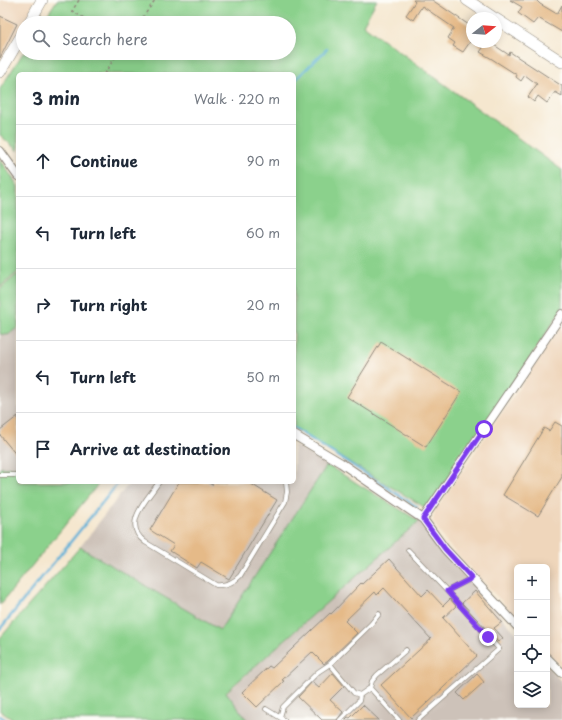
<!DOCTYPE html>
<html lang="en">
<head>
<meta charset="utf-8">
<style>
	body { margin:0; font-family:"Playpen Sans",sans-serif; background:#f6f6f7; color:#1f2937 }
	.controls { position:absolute; right:12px; bottom:12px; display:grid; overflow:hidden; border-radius:6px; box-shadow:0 2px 10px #0003 }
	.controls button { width:36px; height:36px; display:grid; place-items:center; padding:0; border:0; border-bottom:1px solid #e0e1e3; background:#fff; color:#1f2937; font:20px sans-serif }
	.compass { position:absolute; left:466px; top:12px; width:36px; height:36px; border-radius:50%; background:#fff; box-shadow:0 2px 10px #0003; rotate:73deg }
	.stop { position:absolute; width:12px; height:12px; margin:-9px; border:3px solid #7c3aed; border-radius:50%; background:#fff }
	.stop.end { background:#7c3aed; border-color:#fff; box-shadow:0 1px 4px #0008 }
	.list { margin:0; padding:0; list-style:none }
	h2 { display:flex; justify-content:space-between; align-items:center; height:52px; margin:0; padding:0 16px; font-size:17px }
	h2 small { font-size:13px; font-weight:400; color:#747a83 }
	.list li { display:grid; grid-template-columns:26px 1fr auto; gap:12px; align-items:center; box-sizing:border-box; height:72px; padding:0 16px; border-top:1px solid #e0e1e3 }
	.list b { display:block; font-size:15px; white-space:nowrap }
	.list em { font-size:13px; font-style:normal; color:#747a83 }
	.icon { flex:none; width:22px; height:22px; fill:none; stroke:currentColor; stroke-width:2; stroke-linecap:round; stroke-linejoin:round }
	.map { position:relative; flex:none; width:562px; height:720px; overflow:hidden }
	.search { position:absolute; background:#fff; box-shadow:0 2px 10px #0003; left:16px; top:16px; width:280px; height:44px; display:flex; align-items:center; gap:10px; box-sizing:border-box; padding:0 14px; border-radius:22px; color:#747a83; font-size:15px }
	.panel { position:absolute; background:#fff; box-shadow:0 2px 10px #0003; left:16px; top:72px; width:280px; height:412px; border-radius:6px }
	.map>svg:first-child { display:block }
	.built { fill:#efd6bb }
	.industrial { fill:#cdc2b9 }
	.green { fill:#8bd18c; stroke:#5b7e5c }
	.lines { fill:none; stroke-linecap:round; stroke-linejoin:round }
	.stream { stroke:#5cb0d8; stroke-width:2.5 }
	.building { fill:#e5ba88 }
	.lane-casing { stroke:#90897d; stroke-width:5.5 }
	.street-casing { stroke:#90897d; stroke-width:10 }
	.secondary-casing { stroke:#90897d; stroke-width:12 }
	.path { stroke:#90897d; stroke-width:1.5; stroke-dasharray:3 3; stroke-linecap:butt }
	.lane { stroke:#fff; stroke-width:4 }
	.street { stroke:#fff; stroke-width:8 }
	.secondary { stroke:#fff; stroke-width:11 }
	.route { stroke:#7c3aed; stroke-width:5 }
</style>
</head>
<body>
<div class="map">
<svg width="562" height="720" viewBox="0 0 562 720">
	<rect width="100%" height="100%" fill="#fdfcf7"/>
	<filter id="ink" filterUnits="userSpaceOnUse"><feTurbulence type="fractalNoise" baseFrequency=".025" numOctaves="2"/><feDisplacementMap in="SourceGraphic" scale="8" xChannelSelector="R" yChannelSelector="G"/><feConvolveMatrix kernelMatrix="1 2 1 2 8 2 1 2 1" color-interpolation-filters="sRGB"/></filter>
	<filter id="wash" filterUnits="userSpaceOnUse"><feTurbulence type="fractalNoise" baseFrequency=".012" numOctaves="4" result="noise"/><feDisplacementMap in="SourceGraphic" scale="16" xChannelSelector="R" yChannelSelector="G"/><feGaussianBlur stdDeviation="0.9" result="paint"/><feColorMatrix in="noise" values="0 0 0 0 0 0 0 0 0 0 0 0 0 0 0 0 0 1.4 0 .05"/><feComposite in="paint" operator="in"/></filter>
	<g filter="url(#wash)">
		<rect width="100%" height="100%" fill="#f5e7cf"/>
		<!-- built -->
		<path class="built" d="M0,0h37l-37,63z
			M562,325v342l-15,-16v-84h-30v51l-72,-77 -12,-20 2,-10z"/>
		<!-- industrial -->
		<path class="industrial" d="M18,327v140l-17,2 -1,-1v-134l8,1z
			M294,445l33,20 -107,165 -140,-83 50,-65h164z
			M419,521l27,35 71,78v71h30v-39l15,16v38h-315l-21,-27z"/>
		<!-- green -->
		<path class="green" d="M57,0h320l-14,25 199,145v139l-131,202 -137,-82v-355h-276v77l-18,-16v-46l23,-36h266v-30h-247z
			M0,159l18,27v86l-18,15z
			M18,274v53l-10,8 -8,-1v-45z
			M327,465l92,56 -193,171 21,28h-234l-13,-9v-73l80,-91 140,83z
			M18,467v15h82l-100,123v-137z"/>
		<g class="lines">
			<!-- stream -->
			<path class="stream" d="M294,81l33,-32
				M294,428l123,79
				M0,629l119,-147
				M0,716l6,4"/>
		</g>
		<g id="blocks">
			<!-- building -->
			<path class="building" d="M413,0h19l40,27v12l-9,13 -10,-6 2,-3 -7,-5 6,-10 -32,-22 -9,14 -7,-5 9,-13z
				M510,0h26l4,4 17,10 5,-9v27l-24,-14 -5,6 -15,-11 4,-6z
				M0,16l17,8 -17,34z
				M475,42h21l-2,3 15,10 1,-3 52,34v10l-7,-4 -8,11 -9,-7 -4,6 -6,-5 9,-13 -12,-9 -4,6 -5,-4 1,-2 -25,-16 -12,-7 3,-4z
				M381,342l80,50 -35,55 -79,-50z
				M18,416v41l-18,-22v-5z
				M555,422l7,4v51l-24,39 -35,-21 41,-67 5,3z
				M179,482h28l5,3 1,-3h35l29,18 -48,79 -28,-17 -4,6 -27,-17 4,-6 -24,-15z
				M389,559l33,37 6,-6 15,16 7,-7 6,7 -13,12 34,38 -66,62 -30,-33 50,-46 -47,-51 -7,7 -2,-3 -30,29 12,12 -29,28 -4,3 -12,-12 -30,28 2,1 -27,26 -15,-15 27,-26 3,2 58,-55 1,1 30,-31 1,1z
				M475,591l27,31 -8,6 9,10 -5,4 -36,-39z
				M333,673l11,13 -14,14 13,12 -6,8h-15l-24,-23 14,-15 7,6z
				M477,674l7,8 -20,18 -7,-7z
				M363,705l16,15h-34l3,-3 2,1z"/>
		</g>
	</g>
	<g filter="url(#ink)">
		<use href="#blocks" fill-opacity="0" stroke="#90897d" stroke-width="1"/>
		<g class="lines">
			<defs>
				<path id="lane" d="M0,475h18
					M159,482c-12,18 -38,42 -14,60l71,43c10,1 17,-2 24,-9l45,-74 2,-10 -1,-10
					M408,550l39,41 52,58 -81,71
					M447,591l25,-13
					M330,664l24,29 6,2
					M370,688l29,32
					M266,709l18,11
					M280,717l3,-10 35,-35 12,-8 41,-40 8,-10
					M340,720l19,-19 1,-6 10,-7 2,-7 5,-6 29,-25"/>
				<path id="street" d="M0,151l18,25
					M294,435l47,28 82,56 22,30 72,77
					M423,519l139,-205
					M547,658l15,15"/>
				<path id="secondary" d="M467,0l27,18
					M496,19l66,43
					M29,23l13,-23
					M0,72l23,-39"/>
			</defs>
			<!-- lane casing -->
			<use href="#lane" class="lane-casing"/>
			<!-- street casing -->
			<use href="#street" class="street-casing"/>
			<!-- secondary casing -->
			<use href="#secondary" class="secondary-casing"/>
			<!-- path -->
			<path class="path" d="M79,0l-7,11 20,12
				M139,23l16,-23
				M104,74l14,-21"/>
			<!-- lane -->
			<use href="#lane" class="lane"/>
			<!-- street -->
			<use href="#street" class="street"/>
			<!-- secondary -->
			<use href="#secondary" class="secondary"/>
		</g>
	</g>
	<g class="lines" filter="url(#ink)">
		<!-- route -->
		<path class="route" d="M484,429l-61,90 22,30 27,29 -25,13 41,46"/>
	</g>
</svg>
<div class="controls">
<button>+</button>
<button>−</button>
<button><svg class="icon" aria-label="locate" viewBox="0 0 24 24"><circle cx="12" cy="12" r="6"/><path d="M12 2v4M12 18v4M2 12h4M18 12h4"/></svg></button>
<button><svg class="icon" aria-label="layers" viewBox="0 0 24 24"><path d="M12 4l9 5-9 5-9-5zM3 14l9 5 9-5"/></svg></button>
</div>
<svg class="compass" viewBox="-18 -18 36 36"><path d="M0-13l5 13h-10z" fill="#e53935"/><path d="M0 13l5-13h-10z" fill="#747a83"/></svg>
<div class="stop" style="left:484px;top:429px"></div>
<div class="stop end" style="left:488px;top:637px"></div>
<div class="search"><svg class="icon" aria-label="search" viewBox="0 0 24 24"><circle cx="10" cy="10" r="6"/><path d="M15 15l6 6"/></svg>Search here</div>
<section class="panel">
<h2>3 min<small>Walk · 220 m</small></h2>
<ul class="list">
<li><svg class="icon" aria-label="ahead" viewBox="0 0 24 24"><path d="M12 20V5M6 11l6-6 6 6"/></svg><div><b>Continue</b></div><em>90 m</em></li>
<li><svg class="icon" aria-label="left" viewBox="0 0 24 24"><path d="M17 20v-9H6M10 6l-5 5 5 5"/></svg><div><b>Turn left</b></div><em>60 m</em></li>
<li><svg class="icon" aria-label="right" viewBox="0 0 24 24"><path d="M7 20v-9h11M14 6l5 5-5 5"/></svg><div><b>Turn right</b></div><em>20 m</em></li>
<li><svg class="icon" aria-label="left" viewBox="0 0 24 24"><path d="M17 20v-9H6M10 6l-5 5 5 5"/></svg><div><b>Turn left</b></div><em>50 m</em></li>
<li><svg class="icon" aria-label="arrive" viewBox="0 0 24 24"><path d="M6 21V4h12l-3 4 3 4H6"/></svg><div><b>Arrive at destination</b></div></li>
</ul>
</section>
</div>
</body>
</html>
